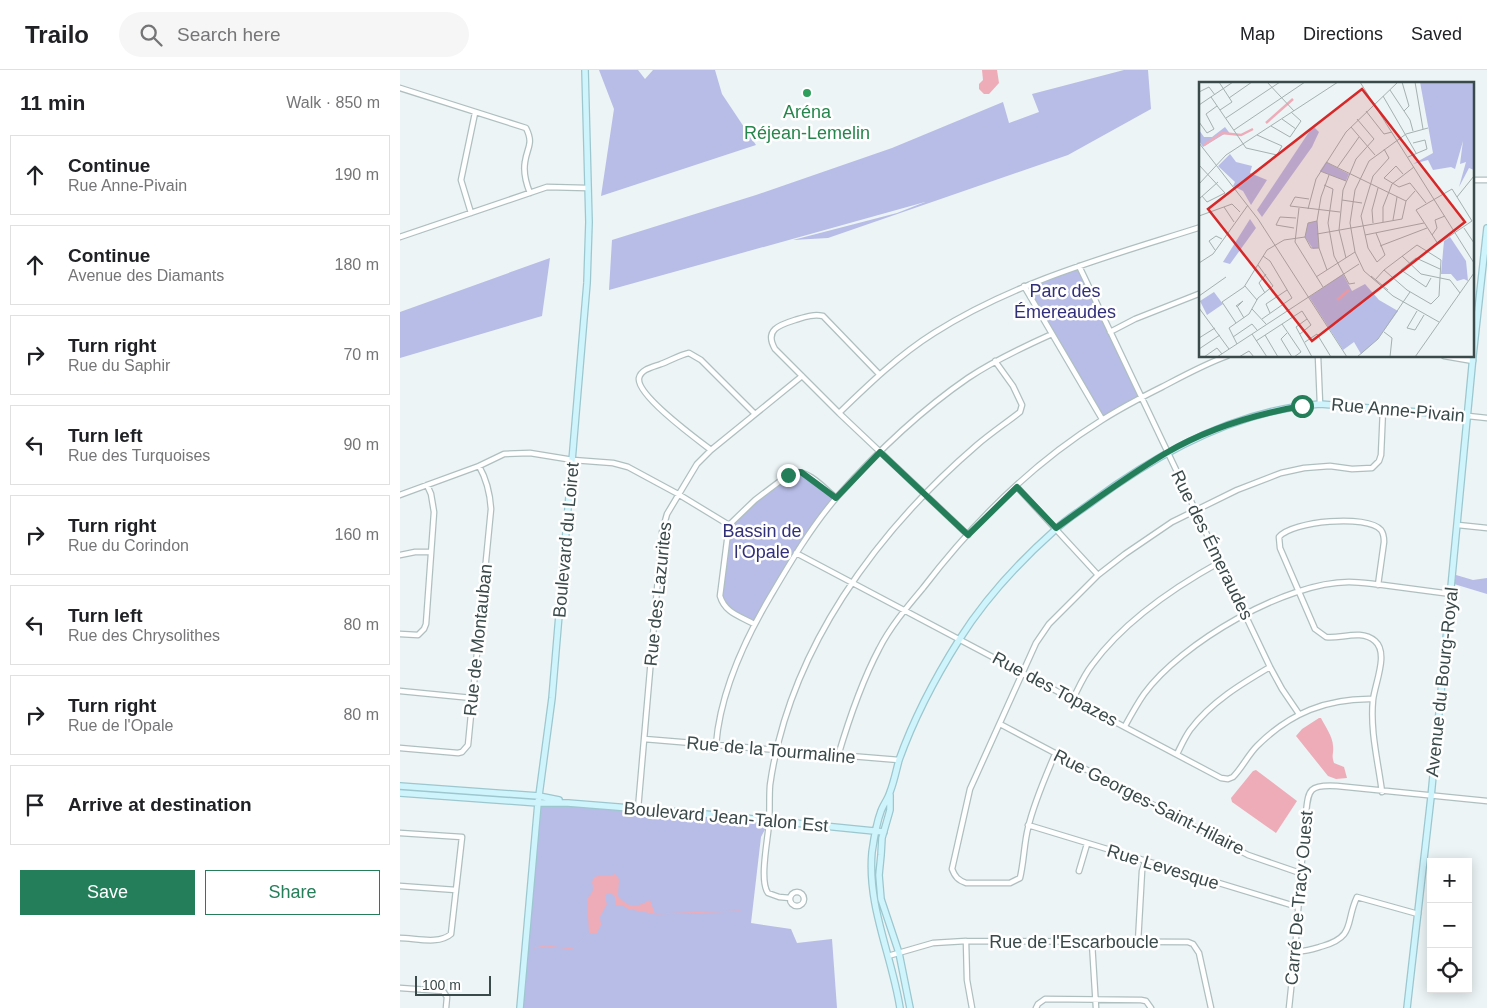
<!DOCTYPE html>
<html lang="en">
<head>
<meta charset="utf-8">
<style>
	body { margin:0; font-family:Arial,sans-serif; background:#f6f6f6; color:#202124 }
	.controls { position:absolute; right:15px; bottom:15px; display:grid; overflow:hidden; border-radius:0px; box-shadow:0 2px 12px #0003 }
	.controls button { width:45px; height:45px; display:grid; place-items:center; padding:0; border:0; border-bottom:1px solid #e0e0e0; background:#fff; color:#202124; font:25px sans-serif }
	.scale { position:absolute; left:15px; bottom:12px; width:76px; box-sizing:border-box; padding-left:5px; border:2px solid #3a4949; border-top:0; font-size:14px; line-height:18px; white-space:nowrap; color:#3a4949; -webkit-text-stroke:4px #fff; paint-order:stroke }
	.stop { position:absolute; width:15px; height:15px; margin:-11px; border:4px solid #247e59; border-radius:50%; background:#fff }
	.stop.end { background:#247e59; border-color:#fff; box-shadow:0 1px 5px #0008 }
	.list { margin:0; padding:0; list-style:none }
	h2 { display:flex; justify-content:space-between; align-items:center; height:65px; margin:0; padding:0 20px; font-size:21px }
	h2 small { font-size:16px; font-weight:400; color:#757577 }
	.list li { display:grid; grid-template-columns:32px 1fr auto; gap:15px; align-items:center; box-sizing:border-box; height:80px; margin:0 10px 10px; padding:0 10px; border:1px solid #e0e0e0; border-radius:0px }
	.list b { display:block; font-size:19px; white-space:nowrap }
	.list p { margin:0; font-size:16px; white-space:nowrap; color:#757577 }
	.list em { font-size:16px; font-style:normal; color:#757577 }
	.actions { display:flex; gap:10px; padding:15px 20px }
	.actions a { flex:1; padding:11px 0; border:1px solid #247e59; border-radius:0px; text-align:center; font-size:18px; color:#247e59 }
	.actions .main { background:#247e59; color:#fff }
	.icon { flex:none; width:28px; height:28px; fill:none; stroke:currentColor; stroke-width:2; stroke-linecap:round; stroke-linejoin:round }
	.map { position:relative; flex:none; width:1087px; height:938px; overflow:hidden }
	header { display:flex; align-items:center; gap:30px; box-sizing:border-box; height:70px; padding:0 25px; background:#fff; border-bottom:1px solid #e0e0e0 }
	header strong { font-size:24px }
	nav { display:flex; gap:28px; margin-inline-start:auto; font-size:18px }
	.search { width:350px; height:45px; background:#f6f6f6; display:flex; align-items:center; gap:12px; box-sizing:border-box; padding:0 18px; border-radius:28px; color:#757577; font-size:19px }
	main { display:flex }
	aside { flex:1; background:#fff }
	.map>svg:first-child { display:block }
	.green { fill:#b7bde7 }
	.water { fill:#eeacb8 }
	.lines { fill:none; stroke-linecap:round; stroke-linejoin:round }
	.stream { stroke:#eeacb8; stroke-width:1 }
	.street-casing { stroke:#afbfc0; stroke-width:7 }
	.secondary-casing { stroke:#9cc7cf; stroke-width:8 }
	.street { stroke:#fff; stroke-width:4.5 }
	.secondary { stroke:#cff4fc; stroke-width:5.5 }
	.route { stroke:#247e59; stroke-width:6 }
	.leisure-dot { fill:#2e9e5b; stroke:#fff; stroke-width:2 }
	.labels { text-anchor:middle; stroke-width:5; stroke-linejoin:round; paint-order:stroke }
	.leisure-label { font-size:18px; fill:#27864d; stroke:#fff }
	.park-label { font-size:18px; fill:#322f79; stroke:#fff }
	.street-label { font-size:18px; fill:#3a4949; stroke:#fff }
	.inset-river { fill:none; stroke:#eeacb8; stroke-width:2.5 }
	.inset-road { fill:none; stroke:#a5b0b0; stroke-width:1 }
	.view { fill:#d62828; fill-opacity:0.15; stroke:#d62828; stroke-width:2.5 }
	.inset-edge { fill:none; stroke:#3a4949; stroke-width:2.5 }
</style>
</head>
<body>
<header>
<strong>Trailo</strong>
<div class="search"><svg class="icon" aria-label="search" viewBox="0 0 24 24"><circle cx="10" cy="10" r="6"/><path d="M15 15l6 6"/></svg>Search here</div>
<nav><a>Map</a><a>Directions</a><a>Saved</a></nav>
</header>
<main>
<aside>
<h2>11 min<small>Walk · 850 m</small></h2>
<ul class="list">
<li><svg class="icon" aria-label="ahead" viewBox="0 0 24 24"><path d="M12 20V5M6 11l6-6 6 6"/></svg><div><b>Continue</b><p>Rue Anne-Pivain</p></div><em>190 m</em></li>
<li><svg class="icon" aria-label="ahead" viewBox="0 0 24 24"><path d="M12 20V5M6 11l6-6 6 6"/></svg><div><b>Continue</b><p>Avenue des Diamants</p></div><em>180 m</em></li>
<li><svg class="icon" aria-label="right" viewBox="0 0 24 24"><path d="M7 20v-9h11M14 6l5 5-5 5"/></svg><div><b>Turn right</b><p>Rue du Saphir</p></div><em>70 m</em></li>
<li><svg class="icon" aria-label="left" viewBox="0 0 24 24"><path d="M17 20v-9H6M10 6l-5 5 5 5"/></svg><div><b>Turn left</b><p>Rue des Turquoises</p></div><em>90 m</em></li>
<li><svg class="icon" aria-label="right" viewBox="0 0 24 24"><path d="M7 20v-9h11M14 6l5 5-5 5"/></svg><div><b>Turn right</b><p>Rue du Corindon</p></div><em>160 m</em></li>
<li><svg class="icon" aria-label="left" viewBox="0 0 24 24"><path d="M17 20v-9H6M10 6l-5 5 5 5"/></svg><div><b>Turn left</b><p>Rue des Chrysolithes</p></div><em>80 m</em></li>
<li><svg class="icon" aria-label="right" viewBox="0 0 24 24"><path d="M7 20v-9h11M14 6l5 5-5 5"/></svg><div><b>Turn right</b><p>Rue de l'Opale</p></div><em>80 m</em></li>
<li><svg class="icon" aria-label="arrive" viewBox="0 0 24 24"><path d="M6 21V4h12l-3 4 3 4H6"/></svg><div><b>Arrive at destination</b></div></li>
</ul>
<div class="actions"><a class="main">Save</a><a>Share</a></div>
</aside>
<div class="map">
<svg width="1087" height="938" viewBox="0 0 1087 938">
	<rect width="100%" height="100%" fill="#ecf4f5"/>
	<!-- green -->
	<path class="green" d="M199,0h39l7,9 8,-9h62l7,24 34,51 -155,51 13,-87z
		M724,0h24l3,39 -83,46 -240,83 -35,2 104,-27 28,-11 -316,88 3,-50 144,-45 136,-47 111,-46 6,21 30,-11 -7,-18z
		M150,188l-8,58 -142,42v-46z
		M679,196l62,131 -39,22 -78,-133z
		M401,402l35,26 -40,55 -42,71 -31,-20 -3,-8 9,-71 6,-7 53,-43z
		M1056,505l17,5 14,-2v16l-33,-10z
		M138,733l232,17 -9,17 -10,86 40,6 6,14 35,-4 5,69h-317z"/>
	<!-- water -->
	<path class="water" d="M582,0h15l2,13 -10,11h-5l-5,-5v-5l4,-4z
		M919,648h2c4,8 12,19 12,28 1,8 -2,8 1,17l10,4 3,11 -11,1 -8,-3 -32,-40 6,-7z
		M856,700l41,31 -21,32 -44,-31 -1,-4 22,-27z
		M215,804l4,5 -1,17c12,13 17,12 32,4l5,14 -27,-5 -6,-4h-6l-1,-8 -4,-4h-4l-2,5 2,6 -7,13 1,8 -4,8h-8l-2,-35c6,-4 7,-9 5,-16l2,-5c6,-2 13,0 21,-3z"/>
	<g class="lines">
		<!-- stream -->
		<path class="stream" d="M255,844l85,-3
			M134,878l12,-2 27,3 16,-16"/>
		<defs>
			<path id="street" d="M0,18l126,40c8,16 1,19 -1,34 -2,11 1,21 5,31
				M1073,110h14
				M71,143l-10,-33 14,-67
				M0,167l147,-50 40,1
				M679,196l191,401 12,22 17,25
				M624,216l78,133
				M710,262l25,-13 66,-26
				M918,286l2,48
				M1044,286l29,5
				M479,304l-56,-58c-10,-2 -18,1 -28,4 -16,5 -31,10 -20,29l64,64 129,122
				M439,343c30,-29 60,-58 95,-80 82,-52 176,-77 267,-106
				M1068,346l19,2
				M311,380c-13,-10 -75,-55 -72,-72 2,-9 14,-11 22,-14 9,-3 18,-9 28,-11l12,7 54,54
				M617,417l81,88
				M0,425l79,-29 25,-12 26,-1 43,7 40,3 15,4 50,27 51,31
				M1058,455l29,3
				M396,483l425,225 7,1 5,-2c9,-9 15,-22 24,-31 33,-33 70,-48 116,-47
				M0,485l15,-3h16
				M978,515l6,-43c0,-4 0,-8 -3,-12 -14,-16 -89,-9 -102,7l1,11 35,81 11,8c15,2 35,-8 49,4 14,12 0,42 -2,59 -3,31 5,61 9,92
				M354,554c-14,-8 -29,-11 -34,-28l9,-71 26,-25 37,-28c16,-3 33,17 44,26
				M0,564l18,1 6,-6 2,-5 8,-112 -3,-18 -4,-9
				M0,621l72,7
				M673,629c6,-12 11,-24 19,-34 32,-44 81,-77 128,-103
				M600,654l248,131 52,18
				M725,656c6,-11 12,-22 19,-32 37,-51 142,-112 205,-112 11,0 23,2 34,3 23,3 45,6 68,9
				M244,669l255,21
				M316,675c4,-51 28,-104 54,-148 20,-34 41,-70 67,-100 39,-44 83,-86 131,-119 27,-18 55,-31 84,-44
				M0,678l58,5 4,-1 6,-7 23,-236c-1,-16 -4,-29 -12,-43
				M655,684c-10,24 -21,48 -27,74 -4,16 -4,33 -8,50l-10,5h-44c-8,-3 -11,-6 -14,-14l18,-80 66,-146 13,-19 49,-49 27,-21 47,-32 65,-32 44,-17 23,-5 26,-2 22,3 20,-1 7,-7 2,-6 2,-46
				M777,684c4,-8 8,-17 13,-24 21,-28 51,-46 80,-63
				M438,686c11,-37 23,-73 41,-107 11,-22 28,-42 44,-61 49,-64 110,-125 179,-168 19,-12 40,-23 60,-33 21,-11 43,-23 65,-31
				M238,739l24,-277 5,-18 30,-50 14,-14 91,-74
				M628,755l270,82
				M0,763l62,4 -11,97c-12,11 -36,4 -51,4
				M679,801l8,-27
				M0,816l56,4
				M390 829a7 7 0 1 1 14 0a7 7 0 1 1-14 0Z
				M390,828l-11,-1 -11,-4c-9,-12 0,-54 1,-70 1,-13 0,-26 1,-38 19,-135 106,-253 207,-340 14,-12 29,-22 43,-33l2,-7 -9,-19 -18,-25
				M566,871l1,39 5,28
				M738,872l4,-71 3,-9
				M692,873l4,65
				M895,881c11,1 18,-2 28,-5 33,-10 22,-24 34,-49l61,17
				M488,886l45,-13 33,-2 222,1 5,2 6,9 12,55
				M0,918l43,3 4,6 -1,11
				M636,938l2,-4 7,-5 96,1 5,1 5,7
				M889,938l6,-57 10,-131c4,-28 0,-36 32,-34l150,15"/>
			<path id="secondary" d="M1073,286l14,-128
				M0,716l139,10 20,4
				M0,723l138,10h30l137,11 179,18
				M490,725v15l-8,28 -1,17 -2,20 2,24 18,54 11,55
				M120,938l18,-205 14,-105 35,-415 2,-61 -4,-152
				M500,938c-8,-52 -33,-102 -28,-156 2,-14 4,-28 9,-41 2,-6 7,-12 9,-19 4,-10 6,-21 9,-32 15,-42 36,-82 60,-120 26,-41 60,-78 96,-110 11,-11 25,-19 37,-28 66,-49 144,-92 228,-98l148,12
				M1007,938l24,-211 42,-441"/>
		</defs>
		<!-- street casing -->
		<use href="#street" class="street-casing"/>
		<!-- secondary casing -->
		<use href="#secondary" class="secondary-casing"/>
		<!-- street -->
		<use href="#street" class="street"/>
		<!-- secondary -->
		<use href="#secondary" class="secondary"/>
	</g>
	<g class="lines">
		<!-- route -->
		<path class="route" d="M388,405l9,-3h4l35,26 44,-46 88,83 49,-48 39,41c36,-26 71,-52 110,-75 41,-24 90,-39 136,-47"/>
	</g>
	<!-- markers -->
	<circle class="leisure-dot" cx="407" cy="23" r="5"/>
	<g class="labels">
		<!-- leisure labels -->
		<g class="leisure-label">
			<text x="407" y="48">Aréna<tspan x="407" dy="21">Réjean‑Lemelin</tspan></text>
		</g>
		<!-- park labels -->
		<g class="park-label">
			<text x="665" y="227">Parc des<tspan x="665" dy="21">Émereaudes</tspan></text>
			<text x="362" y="467">Bassin de<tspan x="362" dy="21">l'Opale</tspan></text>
		</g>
		<!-- street labels -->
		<g class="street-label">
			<text transform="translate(998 340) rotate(5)" y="6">Rue Anne-Pivain</text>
			<text transform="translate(166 470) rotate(-85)" y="6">Boulevard du Loiret</text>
			<text transform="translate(812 475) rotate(64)" y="6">Rue des Émeraudes</text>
			<text transform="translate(258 524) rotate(-84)" y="6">Rue des Lazurites</text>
			<text transform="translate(78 570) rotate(-84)" y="6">Rue de Montauban</text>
			<text transform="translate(1042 612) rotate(-84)" y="6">Avenue du Bourg-Royal</text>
			<text transform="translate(655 619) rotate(28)" y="6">Rue des Topazes</text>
			<text transform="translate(371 680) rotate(5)" y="6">Rue de la Tourmaline</text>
			<text transform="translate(749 732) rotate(27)" y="6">Rue Georges-Saint-Hilaire</text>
			<text transform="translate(326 747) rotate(5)" y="6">Boulevard Jean-Talon Est</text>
			<text transform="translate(763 797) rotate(17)" y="6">Rue Levesque</text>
			<text transform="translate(899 828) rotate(-85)" y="6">Carré De Tracy Ouest</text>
			<text x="674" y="878">Rue de l'Escarboucle</text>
		</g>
	</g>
	<!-- overview -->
	<g transform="translate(799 12)">
		<rect width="275" height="275" fill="#ecf4f5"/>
		<path d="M221,0h54v88l-5,-2 -10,19 7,-25 -6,2 3,-23 -8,28 -4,-2 -18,3 -5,-10 -15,4 20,-11zM114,44l6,6 -7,15 -50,70 -5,-7zM26,45l6,8 -5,-2 -23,14 -4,-6v-11l5,7h8zM31,72l6,8 16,4 -2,7 17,7 -16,25 -8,-14 -10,-5 2,-4 -17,-16zM127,80l23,12 -3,7 -26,-10zM51,137l6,9 -26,36 -7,-2zM118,139l2,27 -6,1 -8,-12 3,-14zM251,155l16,24 2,20 -4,-2 -7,2 -6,-7h-10l3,-33zM144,192l9,17 13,-7 14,16 19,11 -20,28 -17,15 -7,-12 -11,8 -34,-53zM15,210l9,12 -16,11 -7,-14z" fill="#b7bde7"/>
		<path class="inset-river" d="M67,41l27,-24M5,63l18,-12 19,2 12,-6M138,218l12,-10"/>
		<path class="inset-road" d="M20,0l13,20 -12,8M68,0l27,29M161,0l114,181M203,0l7,24 -5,5M216,0l8,47M191,8l20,30 3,11M0,10l10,-5 6,8M184,14l33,57M12,15l35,51 31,7 5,-9 -25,-11M30,16l23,-16M0,23l34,-23M167,29l18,23 8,-2M27,36l54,-36M83,37l14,10M0,40l8,11 7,-4 -8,-15 11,-8M72,44l19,11 11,-16 -10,-9M152,45l24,28M229,46l-22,6 -37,27 -14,29 -5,33 5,29 9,19 29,25 46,26M35,48l71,-48M0,61l59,76 89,138M209,75l19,-8 -2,-9 -12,3M127,80l80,39M0,83l26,28 -18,9 -5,-6M138,86l22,-31M121,89l26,10M204,92l-7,-8 -12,12 15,9 11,-4 16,20M0,102l27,-29 112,-73M125,103l9,4 -5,34 6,33 15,28 6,-1M253,107l20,32 -34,23 -22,-34zM258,115l17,-21M0,117l19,-17M110,117l-14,-2 -5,9 50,6M143,118l20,3M25,125l10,15M100,126l-4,34 28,45M109,127l8,-30 30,-47 52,-50M0,134l33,-12 8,8M194,138l4,-23M118,139l-9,2 -3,14 6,11h8M184,140v-15l9,-23 22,-17M174,141l-1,-13 6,-22M95,146l-18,-3 4,-8 16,1M265,146l10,15M177,151l9,22 -8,7 -9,-14 -7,-32 12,-40 16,-18 -5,-9M118,152l85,-15 4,-18 9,-10M166,153l59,-12M233,153l5,-7 -2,-8 10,-4M181,164l47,-18M16,168l-6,-9 7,-5 6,3M203,174l19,18 29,6 10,13M147,176l-7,-28 4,-40 13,-31 18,-20 -17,-20M0,181l14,-9 35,-49M128,188l-8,-22 -2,-27 4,-24 8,-22M172,194l17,14M117,195l39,-25M232,196l-5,9 -25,-17 15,-12 24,11M176,198l9,-10 33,-25 24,15 -2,36 -8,8 -24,-14 -23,-20M46,204l12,14M66,211l-6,-10 7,-9M0,214l27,-19M38,225l6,-6 -7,5h1l7,12M0,226l30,41M53,227l14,15M218,229l-10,17 8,2 9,-15M71,231l-4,-9 21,-14M63,237l30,-21 -22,-37 -7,-5M108,237l-11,8 16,30M37,241l-14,-21 22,-15 23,-37 17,-10 21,-3M83,242l19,28 -7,5M185,250l8,6 -2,19M88,251l-6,6 11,18M53,252l15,23M66,253l13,22M34,255l19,-13 5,6M0,256l16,-10M57,259l46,-30 9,14 -11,9M106,260l12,-8 14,23M38,262l-8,-16 20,-14 9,-16 15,-12 -15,-21M0,267l21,-14M5,275l13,-9 5,6M18,275l142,-93M40,275l10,-6 5,6M158,275l21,-18 32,-47M216,275l59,-84"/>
		<path class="view" d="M163,7l103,133 -153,119 -104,-132z"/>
		<rect width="275" height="275" class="inset-edge"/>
	</g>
</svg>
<div class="controls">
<button>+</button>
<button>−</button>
<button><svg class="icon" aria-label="locate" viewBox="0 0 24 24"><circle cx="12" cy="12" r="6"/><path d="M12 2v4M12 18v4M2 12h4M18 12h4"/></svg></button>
</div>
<div class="scale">100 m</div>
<div class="stop" style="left:902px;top:336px"></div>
<div class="stop end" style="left:388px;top:405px"></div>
</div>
</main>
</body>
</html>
